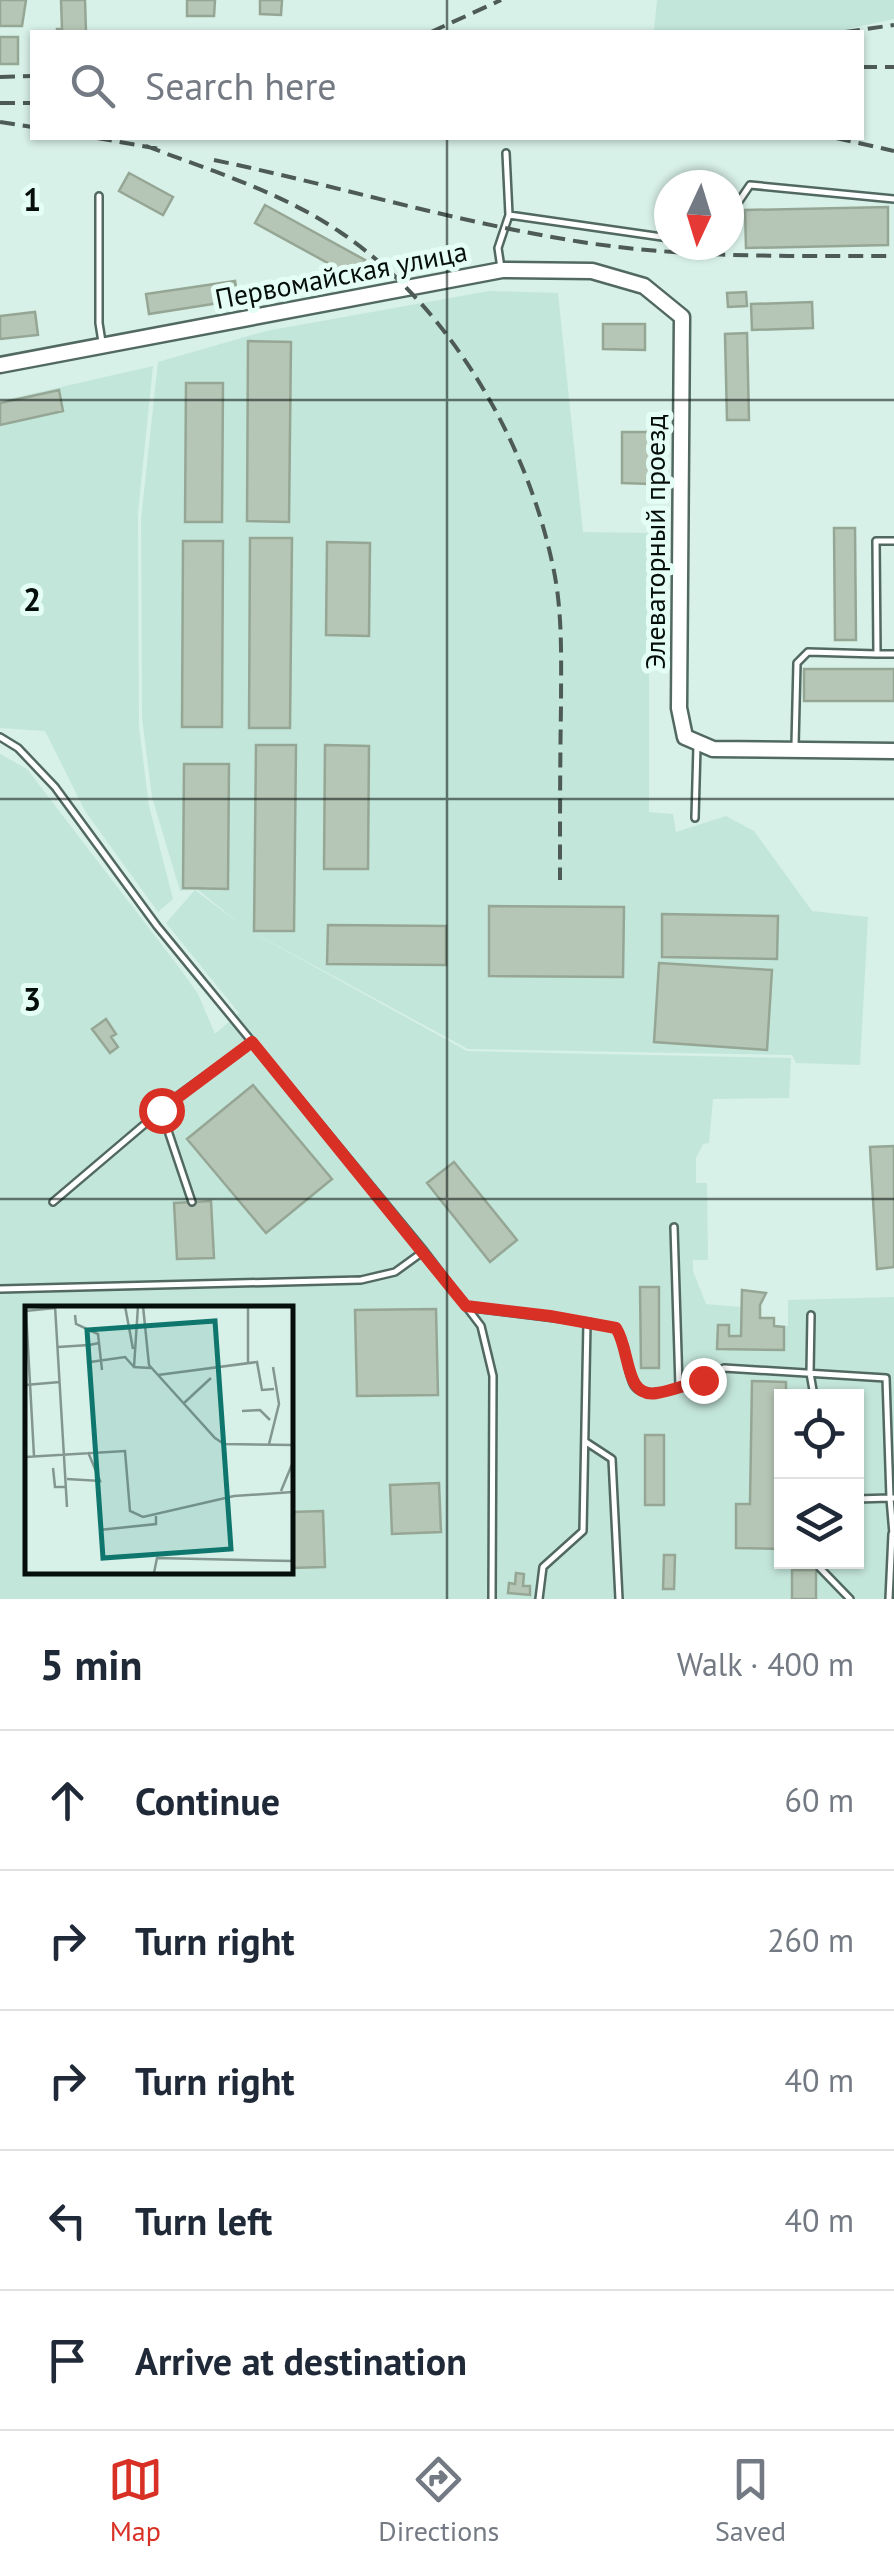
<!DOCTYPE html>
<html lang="en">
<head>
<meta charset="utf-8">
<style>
	body { margin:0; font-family:"PT Sans",sans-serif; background:#f2f2f3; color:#1f2937 }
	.controls { position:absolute; right:30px; bottom:30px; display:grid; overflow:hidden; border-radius:0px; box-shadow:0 2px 8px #0004 }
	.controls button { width:90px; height:90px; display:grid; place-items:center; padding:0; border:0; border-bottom:2px solid #e0e1e3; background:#fff; color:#1f2937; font:50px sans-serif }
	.compass { position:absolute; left:654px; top:170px; width:90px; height:90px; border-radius:50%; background:#fff; box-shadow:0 2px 8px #0004; rotate:184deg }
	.stop { position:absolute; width:30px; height:30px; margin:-22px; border:8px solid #d93025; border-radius:50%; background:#fff }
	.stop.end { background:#d93025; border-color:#fff; box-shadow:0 2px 10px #0008 }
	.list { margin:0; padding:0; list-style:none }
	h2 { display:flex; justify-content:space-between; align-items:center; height:130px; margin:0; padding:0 40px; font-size:42px }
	h2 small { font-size:32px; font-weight:400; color:#747a83 }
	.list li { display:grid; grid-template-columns:65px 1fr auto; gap:30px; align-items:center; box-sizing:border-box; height:140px; padding:0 40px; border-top:2px solid #e0e1e3 }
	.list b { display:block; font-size:38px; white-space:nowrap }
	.list em { font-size:32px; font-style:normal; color:#747a83 }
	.icon { flex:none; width:55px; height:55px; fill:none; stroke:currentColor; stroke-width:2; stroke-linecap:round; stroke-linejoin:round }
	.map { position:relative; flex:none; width:894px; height:1599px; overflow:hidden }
	.search { position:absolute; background:#fff; box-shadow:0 2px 8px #0004; left:30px; right:30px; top:30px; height:110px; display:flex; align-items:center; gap:25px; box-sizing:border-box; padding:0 35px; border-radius:0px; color:#747a83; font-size:38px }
	.sheet { height:830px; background:#fff }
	nav { display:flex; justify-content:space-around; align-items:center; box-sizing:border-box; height:140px; border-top:2px solid #e0e1e3; background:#fff; font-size:28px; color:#747a83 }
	nav a { display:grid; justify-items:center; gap:5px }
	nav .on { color:#d93025 }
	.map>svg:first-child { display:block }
	.built { fill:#c3e6db; fill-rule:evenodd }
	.building { fill:#b6c6b6; stroke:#96a695; stroke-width:2.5 }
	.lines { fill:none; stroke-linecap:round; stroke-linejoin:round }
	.service-casing { stroke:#526962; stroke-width:10 }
	.tertiary-casing { stroke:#526962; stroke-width:19 }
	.service { stroke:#fff; stroke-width:5 }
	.tertiary { stroke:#fff; stroke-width:14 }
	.rail { stroke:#4d5a56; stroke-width:4; stroke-dasharray:15 8; stroke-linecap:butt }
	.route { stroke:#d93025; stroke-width:12 }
	.grid { fill:none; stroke:#060e0b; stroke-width:2.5; stroke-opacity:0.55 }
	.labels { text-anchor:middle; stroke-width:10; stroke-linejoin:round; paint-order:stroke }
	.street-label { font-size:28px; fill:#060e0b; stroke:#e4fef6 }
	.inset-road { fill:none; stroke:#839690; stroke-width:2.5 }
	.view { fill:#0f766e; fill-opacity:0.15; stroke:#0f766e; stroke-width:5 }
	.inset-edge { fill:none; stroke:#060e0b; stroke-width:5 }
	.grid-label { font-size:32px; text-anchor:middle; font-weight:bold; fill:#060e0b; stroke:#e4fef6; stroke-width:10; stroke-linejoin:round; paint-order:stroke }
</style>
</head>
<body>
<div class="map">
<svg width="894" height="1599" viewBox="0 0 894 1599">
	<rect width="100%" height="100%" fill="#d7f0e8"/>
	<!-- built -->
	<path class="built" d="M657,0h237v19l-61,13 -179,-1z
		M489,291l69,2 25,239 66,1v279l24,2 3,18 50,-16 28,15 58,80 56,6 -8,148 -64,-2 -4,-8 -324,-6 -227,-123 226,125 324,7 -2,40 -76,1 -4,44 -6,1 -7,14v25h11l1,77h-15v11l13,33 35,3 1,-17 24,3 -6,12v12l14,1 1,8h13v-26l106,-3v302h-894v-845l27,15 154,201 17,24 17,40 24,-21 -73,-90 29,-33 45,34 -43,-35 -17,2 -28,-94 -10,-79 -1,-199 17,-157 108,-31zM28,1309h262v262h-262zM782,1396h74v165h-74z
		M153,366l-15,147 1,214 10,79 24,93 -15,13 -73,-101 -40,-80 -45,-3v-327z"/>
	<!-- building -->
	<path class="building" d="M0,0h26l-4,26h-22z
		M61,0h24l1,32h-29v-3h5z
		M187,0h28l-1,16h-27z
		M260,0h22l-1,15 -21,-1z
		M0,37h18v27h-18z
		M129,173l44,24 -10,18 -44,-24z
		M265,205l100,55 -10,18 -100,-55z
		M888,207v38l-142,3 -1,-38z
		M235,281l3,19 -89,14 -3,-20z
		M746,292l1,14 -19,1 -1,-14z
		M812,302l1,26 -61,2 -1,-26z
		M35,312l3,23 -38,4v-23z
		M603,324h42v26l-42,-1z
		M747,333l2,87h-22l-2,-86z
		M248,341l43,1 -2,180 -42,-1z
		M186,383h37l-1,139h-37z
		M59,390l4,21 -63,14v-22z
		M622,432h30l-1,52 -29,-1z
		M834,528h21l1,112h-21z
		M250,538h42l-2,190h-41z
		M183,541h40l-1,186h-40z
		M327,542l43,1 -1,93 -43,-1z
		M804,669h90v32h-90z
		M256,745h40l-2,186h-40z
		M325,745l44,1 -1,123h-44z
		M184,764h45l-1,125 -45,-1z
		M489,906l135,1 -1,70 -134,-1z
		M662,914l116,2 -1,43 -115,-2z
		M328,925l118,1v39l-119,-1z
		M659,963l113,7 -5,80 -113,-8z
		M106,1019l10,15 -5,3 7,10 -8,6 -18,-24z
		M253,1085l79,94 -66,54 -79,-94z
		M894,1146v121l-17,2 -7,-122z
		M454,1162l63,78 -27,22 -63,-79z
		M211,1201l3,57 -37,1 -3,-56z
		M640,1287h19v81h-18z
		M742,1290l24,3 -6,12v13h14v8l10,1v23l-67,-1 1,-24h11v11h12z
		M436,1309l2,86 -81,1 -2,-86z
		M752,1381l34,1v14h-4v153l-46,-1v-44h14z
		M645,1435h19v70h-19z
		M439,1483l2,49 -49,2 -2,-49z
		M323,1511l2,56 -35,1v-56z
		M664,1555h11l-1,34h-11z
		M792,1570h24v29h-24z
		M516,1573l8,1 -1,12h7v9l-22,-2 1,-10 6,1z"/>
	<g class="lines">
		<defs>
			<path id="service" d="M506,153l3,62
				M99,196v127l3,19
				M729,216l21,-31 144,14
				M501,268l-3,-20 11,-33 160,23
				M894,541h-18l1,113h17
				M0,737l18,11 37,39 102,139 267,325 57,75 12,50 -1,223
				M795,745l2,-82 11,-11 69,2
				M695,818l2,-72
				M161,1110l31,92
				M53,1202l126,-107 73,-53
				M674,1227l5,159
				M0,1289l361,-9 34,-8 29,-21
				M466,1307l121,15 -4,209 -40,36 -4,32
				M811,1315l-1,58 4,23
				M587,1322l29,6c11,17 9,34 16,53 9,29 74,-3 92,-13l162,10 4,120 -34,1
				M586,1442l26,17 7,140
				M893,1534l-3,-36h4
				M820,1561v7l30,31
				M889,1599l3,-65"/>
			<path id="tertiary" d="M0,365l502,-95 90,1 52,15 38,31 -3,391 6,29 28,12 181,2"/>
		</defs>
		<!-- service casing -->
		<use href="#service" class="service-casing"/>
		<!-- tertiary casing -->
		<use href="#tertiary" class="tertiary-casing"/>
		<!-- service -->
		<use href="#service" class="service"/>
		<!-- tertiary -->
		<use href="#tertiary" class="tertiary"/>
		<!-- rail -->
		<path class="rail" d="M431,32l70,-32
			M845,32l49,-7
			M862,67h32
			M0,77l32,-1
			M0,103h32
			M0,122l32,5
			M97,138l63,11
			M836,138l58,13
			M146,146c66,25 135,46 194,86 107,72 185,205 212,330 11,47 9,96 9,144 -1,58 -1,116 -1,174
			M214,160c125,26 248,64 374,83 101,15 204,13 306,13"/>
	</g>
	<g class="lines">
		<!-- route -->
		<path class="route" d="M161,1110l91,-68 214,264 84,10 66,12c15,23 8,71 41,65 15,-2 31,-9 46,-13"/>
	</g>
	<!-- grid -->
	<path class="grid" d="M447,0v32M447,138v1461M0,400h894M0,799h894M0,1199h894"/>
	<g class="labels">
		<!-- street labels -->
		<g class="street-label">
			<text transform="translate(341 275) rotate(-11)" y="10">Первомайская улица</text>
			<text transform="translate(655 542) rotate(-90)" y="10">Элеваторный проезд</text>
		</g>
	</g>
	<!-- overview -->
	<g transform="translate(25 1306)">
		<rect width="268" height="268" fill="#d7f0e8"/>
		<path class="inset-road" d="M30,0l12,201M100,0l8,43M113,0l-4,61 17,1M118,0l6,59 66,73 9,6 69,1M0,5l30,-3M1,5l8,145M50,9l1,9 22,10 4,36M74,37l-10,2 1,17 35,-5 9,10M33,41l31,-2M223,57v-57M133,69l99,-13 5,28 12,-1M0,79l35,-3M159,97l27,-25M217,105l18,-1 10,10M244,138l10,-40 -6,-37M0,151l100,-6 5,60 13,6 91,-21 59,-4M28,162l2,19h12M42,173l33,2 -12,-29M256,185l12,-29M74,224l57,-6v-8M129,267l3,-15 136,3"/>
		<path class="view" d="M190,15l16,228 -128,9 -16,-228z"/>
		<rect width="268" height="268" class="inset-edge"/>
	</g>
	<g class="grid-label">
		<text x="32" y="211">1</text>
		<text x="32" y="611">2</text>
		<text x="32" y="1011">3</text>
	</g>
</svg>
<div class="controls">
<button><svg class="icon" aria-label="locate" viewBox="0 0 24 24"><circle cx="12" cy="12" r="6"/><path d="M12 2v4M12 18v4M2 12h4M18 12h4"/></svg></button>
<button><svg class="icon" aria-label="layers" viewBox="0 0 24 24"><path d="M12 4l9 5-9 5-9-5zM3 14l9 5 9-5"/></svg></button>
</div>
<svg class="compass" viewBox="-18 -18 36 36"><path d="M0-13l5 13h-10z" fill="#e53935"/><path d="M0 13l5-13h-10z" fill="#747a83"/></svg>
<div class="stop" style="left:161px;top:1110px"></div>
<div class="stop end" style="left:703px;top:1380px"></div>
<div class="search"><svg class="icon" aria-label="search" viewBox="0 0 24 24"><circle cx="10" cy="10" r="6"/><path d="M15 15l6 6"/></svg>Search here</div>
</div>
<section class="sheet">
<h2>5 min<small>Walk · 400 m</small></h2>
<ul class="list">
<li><svg class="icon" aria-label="ahead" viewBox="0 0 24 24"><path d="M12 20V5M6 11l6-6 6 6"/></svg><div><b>Continue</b></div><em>60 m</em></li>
<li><svg class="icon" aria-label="right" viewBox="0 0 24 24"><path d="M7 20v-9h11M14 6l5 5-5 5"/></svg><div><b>Turn right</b></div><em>260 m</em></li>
<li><svg class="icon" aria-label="right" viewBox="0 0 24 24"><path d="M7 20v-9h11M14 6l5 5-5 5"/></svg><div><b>Turn right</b></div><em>40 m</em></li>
<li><svg class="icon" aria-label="left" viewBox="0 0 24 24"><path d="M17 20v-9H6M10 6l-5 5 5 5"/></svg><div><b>Turn left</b></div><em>40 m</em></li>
<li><svg class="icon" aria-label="arrive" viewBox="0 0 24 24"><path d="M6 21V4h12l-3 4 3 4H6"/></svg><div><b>Arrive at destination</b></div></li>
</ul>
</section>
<nav>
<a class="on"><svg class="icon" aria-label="map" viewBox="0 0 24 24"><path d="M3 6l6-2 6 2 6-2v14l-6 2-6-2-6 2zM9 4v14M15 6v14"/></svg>Map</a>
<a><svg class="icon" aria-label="directions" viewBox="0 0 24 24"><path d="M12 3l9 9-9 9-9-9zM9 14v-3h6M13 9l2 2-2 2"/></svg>Directions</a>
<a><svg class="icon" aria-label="saved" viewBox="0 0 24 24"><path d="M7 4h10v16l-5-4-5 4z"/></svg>Saved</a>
</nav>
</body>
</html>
